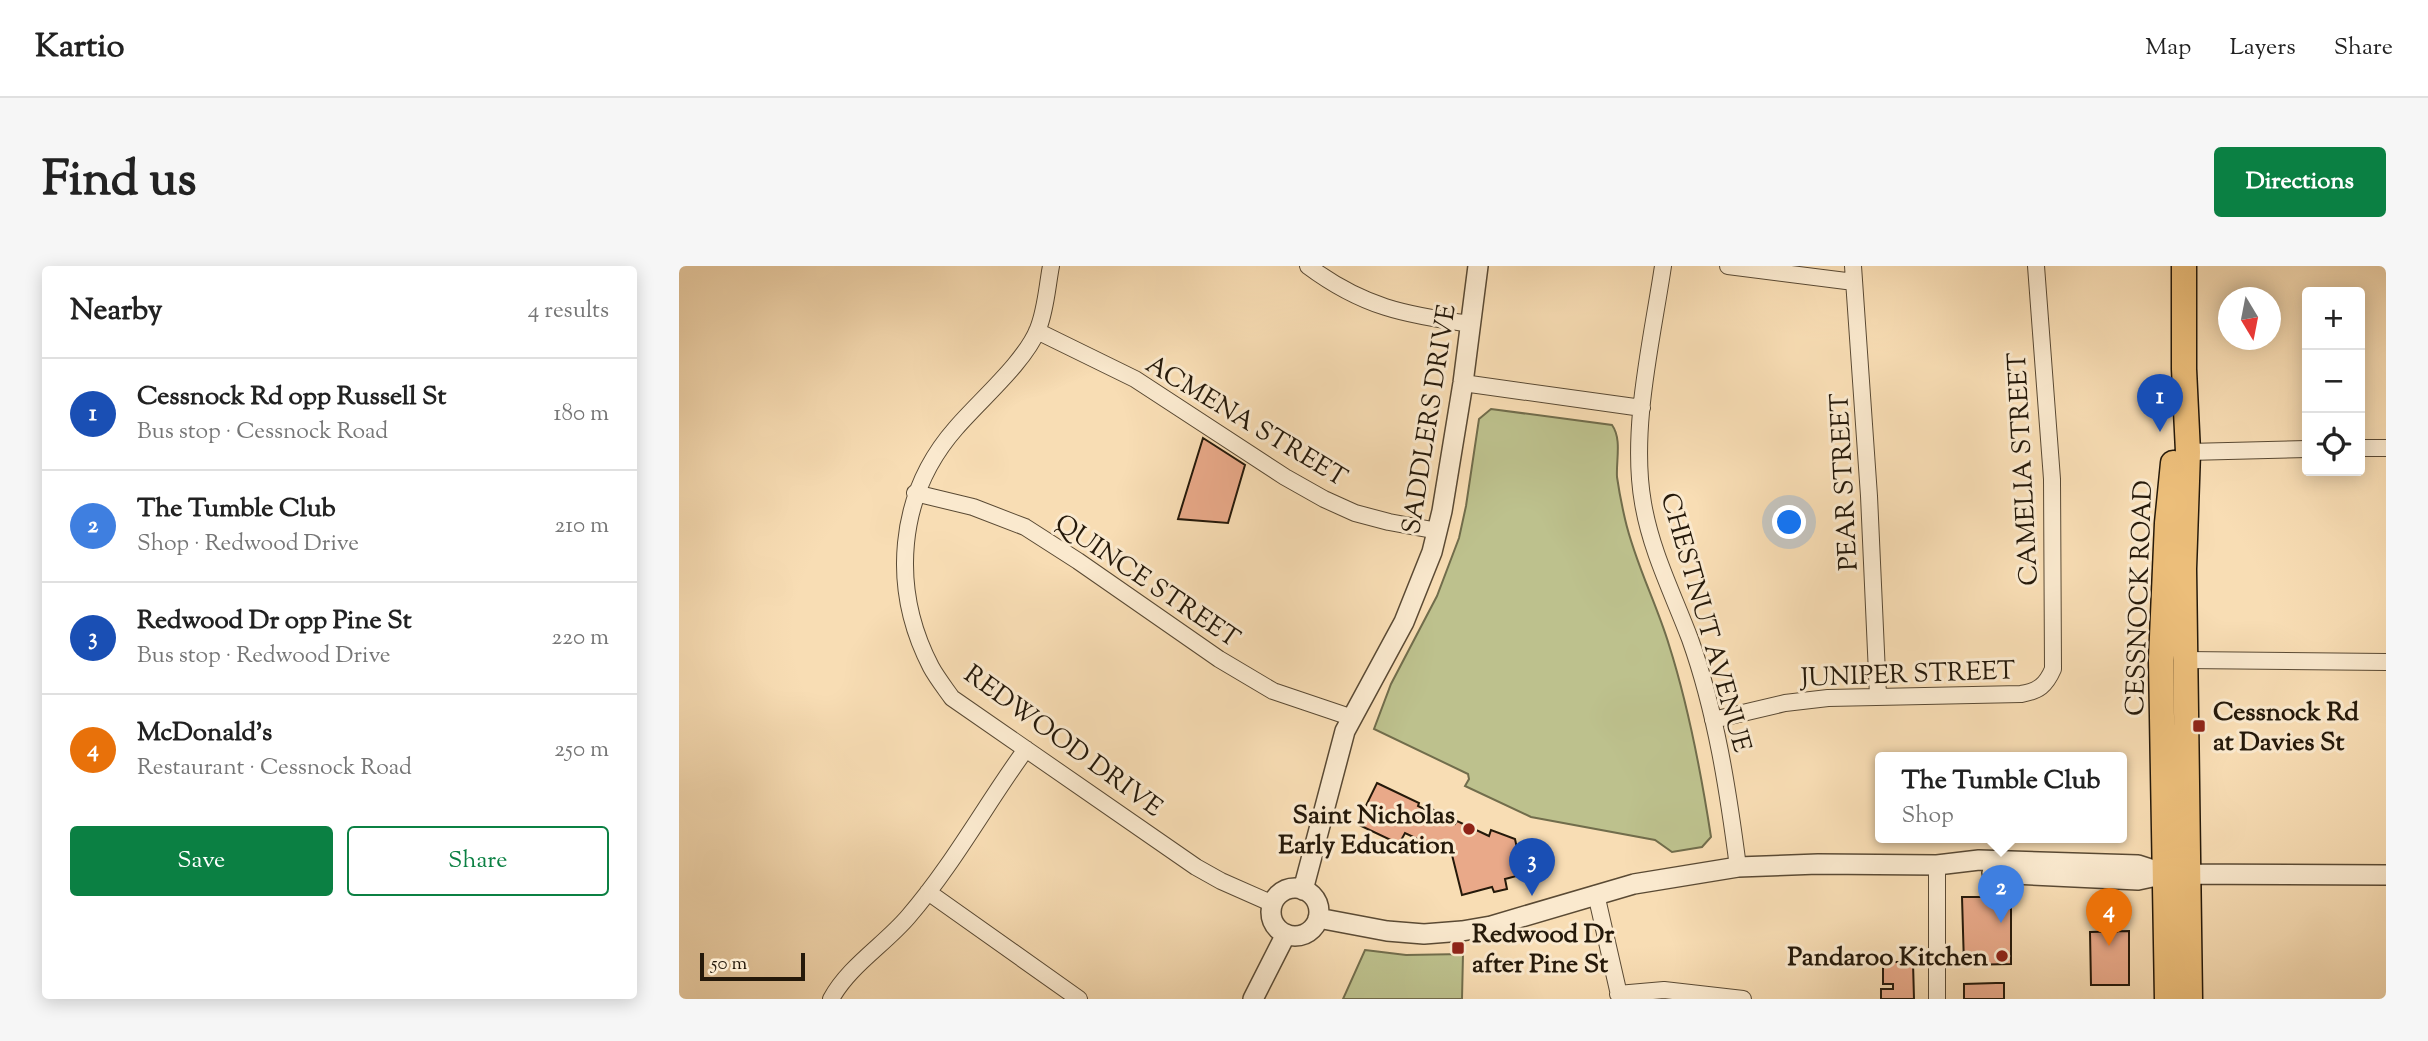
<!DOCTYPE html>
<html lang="en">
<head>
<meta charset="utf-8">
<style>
	body { margin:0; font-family:"Sorts Mill Goudy",serif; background:#f6f6f6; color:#222 }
	.controls { position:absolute; right:21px; top:21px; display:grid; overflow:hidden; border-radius:7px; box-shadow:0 4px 18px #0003 }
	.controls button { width:63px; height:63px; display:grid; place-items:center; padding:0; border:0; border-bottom:2px solid #e0e0e0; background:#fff; color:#222; font:35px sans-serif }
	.compass { position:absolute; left:1539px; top:21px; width:63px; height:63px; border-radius:50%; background:#fff; box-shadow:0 4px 18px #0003; rotate:170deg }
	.scale { position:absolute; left:21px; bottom:18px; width:105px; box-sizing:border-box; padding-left:7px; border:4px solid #25190a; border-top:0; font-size:19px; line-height:24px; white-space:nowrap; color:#25190a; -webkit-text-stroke:5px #fae9ce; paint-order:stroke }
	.you { position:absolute; left:1111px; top:257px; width:24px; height:24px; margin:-18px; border:5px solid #fff; border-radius:50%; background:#1a73e8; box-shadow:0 0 0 10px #1a73e833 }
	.badge { display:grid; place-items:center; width:46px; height:46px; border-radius:50%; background:#0b8043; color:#fff; font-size:23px; font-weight:700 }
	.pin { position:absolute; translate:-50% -58px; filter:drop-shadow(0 2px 4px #0008) }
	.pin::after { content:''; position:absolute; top:37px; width:24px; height:21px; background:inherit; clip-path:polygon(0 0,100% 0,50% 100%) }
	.popup { position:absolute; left:1196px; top:486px; width:252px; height:91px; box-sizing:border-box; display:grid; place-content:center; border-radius:7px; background:#fff; filter:drop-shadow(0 2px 5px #0005); font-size:23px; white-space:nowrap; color:#767676 }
	.popup b { font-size:26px; color:#222 }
	.popup::after { content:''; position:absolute; left:50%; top:100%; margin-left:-14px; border:14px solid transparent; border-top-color:#fff }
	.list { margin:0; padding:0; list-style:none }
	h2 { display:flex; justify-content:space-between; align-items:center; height:91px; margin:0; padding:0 28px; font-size:30px }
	h2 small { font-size:23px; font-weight:400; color:#767676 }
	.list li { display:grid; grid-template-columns:46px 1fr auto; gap:21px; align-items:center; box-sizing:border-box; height:112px; padding:0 28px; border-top:2px solid #e0e0e0 }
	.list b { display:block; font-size:26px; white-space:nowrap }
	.list p { margin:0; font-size:23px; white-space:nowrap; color:#767676 }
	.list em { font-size:23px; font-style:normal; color:#767676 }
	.actions { display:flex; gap:14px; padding:21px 28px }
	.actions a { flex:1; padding:16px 0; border:2px solid #0b8043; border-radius:7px; text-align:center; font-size:24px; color:#0b8043 }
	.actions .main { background:#0b8043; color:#fff }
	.icon { flex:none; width:38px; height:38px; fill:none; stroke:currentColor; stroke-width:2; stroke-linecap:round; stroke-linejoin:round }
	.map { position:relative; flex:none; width:1707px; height:733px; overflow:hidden; border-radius:7px }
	header { display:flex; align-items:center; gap:42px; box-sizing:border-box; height:98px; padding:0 35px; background:#fff; border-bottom:2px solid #e0e0e0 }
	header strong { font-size:33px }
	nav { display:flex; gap:38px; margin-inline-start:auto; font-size:24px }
	.intro { display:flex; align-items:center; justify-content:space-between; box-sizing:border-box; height:168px; padding:0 42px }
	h1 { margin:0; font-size:49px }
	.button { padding:18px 32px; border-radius:7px; background:#0b8043; color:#fff; font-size:24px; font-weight:700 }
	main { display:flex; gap:42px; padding:0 42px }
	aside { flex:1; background:#fff; border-radius:7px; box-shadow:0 4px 18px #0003 }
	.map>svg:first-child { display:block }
	.green { fill:#bdc18d; stroke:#716d4c; stroke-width:2 }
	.building { fill:#e9a989; stroke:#25190a; stroke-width:2 }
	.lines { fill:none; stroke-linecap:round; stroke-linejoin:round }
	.minor-casing { stroke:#5a4a34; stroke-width:18 }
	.tertiary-casing { stroke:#5a4a34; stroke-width:22 }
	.primary-casing { stroke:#25190a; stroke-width:27 }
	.minor { stroke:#fae9ce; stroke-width:16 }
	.tertiary { stroke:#fae9ce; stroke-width:19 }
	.primary { stroke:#ecbe7a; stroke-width:24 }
	.poi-dot { fill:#8f2418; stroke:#fae9ce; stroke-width:2.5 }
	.labels { text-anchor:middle; stroke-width:6; stroke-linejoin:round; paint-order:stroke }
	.street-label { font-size:26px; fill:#25190a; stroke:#fae9ce }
	.poi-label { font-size:26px; font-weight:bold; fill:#25190a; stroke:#fae9ce; text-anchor:start }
</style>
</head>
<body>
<header>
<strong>Kartio</strong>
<nav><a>Map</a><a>Layers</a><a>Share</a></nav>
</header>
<div class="intro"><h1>Find us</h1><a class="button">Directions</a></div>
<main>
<aside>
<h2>Nearby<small>4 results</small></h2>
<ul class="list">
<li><span class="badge" style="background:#1a4fb4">1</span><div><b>Cessnock Rd opp Russell St</b><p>Bus stop · Cessnock Road</p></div><em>180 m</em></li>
<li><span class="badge" style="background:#3f7fe0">2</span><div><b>The Tumble Club</b><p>Shop · Redwood Drive</p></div><em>210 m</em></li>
<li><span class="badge" style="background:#1a4fb4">3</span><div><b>Redwood Dr opp Pine St</b><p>Bus stop · Redwood Drive</p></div><em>220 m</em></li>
<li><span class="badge" style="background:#e8710a">4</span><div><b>McDonald's</b><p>Restaurant · Cessnock Road</p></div><em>250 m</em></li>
</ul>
<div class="actions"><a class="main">Save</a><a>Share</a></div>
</aside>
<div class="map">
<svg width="1707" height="733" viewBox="0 0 1707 733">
	<rect width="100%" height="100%" fill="#f8ddb4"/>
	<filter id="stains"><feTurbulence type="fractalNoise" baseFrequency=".00286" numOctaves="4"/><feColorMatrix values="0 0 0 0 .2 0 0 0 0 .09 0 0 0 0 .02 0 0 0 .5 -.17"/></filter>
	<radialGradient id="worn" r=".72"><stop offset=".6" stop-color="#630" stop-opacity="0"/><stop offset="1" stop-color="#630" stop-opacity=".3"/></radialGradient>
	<!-- green -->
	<path class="green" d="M812,143l121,16c10,14 4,35 5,52 2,14 5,29 8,42 10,44 31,83 44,126 20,63 32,127 42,192l-9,10 -30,5 -17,-12 -124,-23 -66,-31 4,-7 -1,-5 -94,-45 17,-45 46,-88 22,-58 7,-32 13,-87z
		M686,684l41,5 57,-1 -1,45h-119z"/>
	<!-- building -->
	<path class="building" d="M524,172l42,27 -17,58 -50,-4z
		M698,517l42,20 -1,3 6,3 1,-3 26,12 -2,3 6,3 2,-3 32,15 2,-6 24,9 3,14 5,-2 5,22 -23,6 2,10 -13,3 -2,-5 -30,8 -10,-40 -47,-22 -6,11 -42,-20z
		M1422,630h16v36h-16z
		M1283,631h49v67l-47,1z
		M1450,665v54h-38l-1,-53z
		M1204,696h30l1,37h-33v-10h12v-5h-10z
		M1317,717h8v16h-40v-15z"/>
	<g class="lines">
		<defs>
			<path id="minor" d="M372,0c-4,21 -5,43 -13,63 -13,33 -58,71 -82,99 -59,67 -66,160 -25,239 6,11 14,21 21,31l244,169 25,14 52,23
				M629,0c55,41 97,49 163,58
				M984,0c-11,74 -33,164 -20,237 8,48 30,91 47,136 26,73 38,151 48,228
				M1049,0l126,16
				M1174,0l16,230 9,200
				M358,65l98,48 150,98 39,22 31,14 34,9 49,9
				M784,117l179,25
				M1681,182h26
				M1509,186l119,-3
				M236,227l58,14 52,20 53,34 141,98 54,32 77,26
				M1506,394l201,2
				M1034,454l72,-17 43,-5 193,-4c18,-3 25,-9 32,-25l-1,-190 -16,-213
				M249,626l151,107
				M917,628l24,105
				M939,728l46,-4 79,9
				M152,733c18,-33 53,-54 77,-82 45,-52 78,-113 118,-168
				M1258,733v-134"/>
			<path id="tertiary" d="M1313,607l146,7 28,-6 220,1
				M592 646a24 24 0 1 1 48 0a24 24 0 1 1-48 0Z
				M624,624l42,-159 59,-109 28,-70 10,-41 21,-128 15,-117
				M639,652l69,13 37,3 38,-3 29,-5 143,-42 104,-17 80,-3 119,1 42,-5 159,5 28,9
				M574,733l33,-65"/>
			<path id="primary" d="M1505,0v103l4,83 -4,117 6,430
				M1488,733l-6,-339 6,-137 6,-60"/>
		</defs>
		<!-- minor casing -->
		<use href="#minor" class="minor-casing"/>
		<!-- tertiary casing -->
		<use href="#tertiary" class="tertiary-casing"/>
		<!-- primary casing -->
		<use href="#primary" class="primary-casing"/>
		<!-- minor -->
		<use href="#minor" class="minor"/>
		<!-- tertiary -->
		<use href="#tertiary" class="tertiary"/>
		<!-- primary -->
		<use href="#primary" class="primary"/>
	</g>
	<!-- markers -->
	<g class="poi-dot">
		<rect x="1513" y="453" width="14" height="14" rx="3.5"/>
		<circle cx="790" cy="563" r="7"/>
		<rect x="772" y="675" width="14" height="14" rx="3.5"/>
		<circle cx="1323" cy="690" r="7"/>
	</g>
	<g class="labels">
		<!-- street labels -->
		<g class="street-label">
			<text transform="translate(749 153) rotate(-81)" y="9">SADDLERS DRIVE</text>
			<text transform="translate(568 154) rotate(31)" y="9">ACMENA STREET</text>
			<text transform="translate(1343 203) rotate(-93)" y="9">CAMELIA STREET</text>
			<text transform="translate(1164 216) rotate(-93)" y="9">PEAR STREET</text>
			<text transform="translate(469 314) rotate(34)" y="9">QUINCE STREET</text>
			<text transform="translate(1459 332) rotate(-88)" y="9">CESSNOCK ROAD</text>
			<text transform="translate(1028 356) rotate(74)" y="9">CHESTNUT AVENUE</text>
			<text transform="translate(1229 407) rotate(-2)" y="9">JUNIPER STREET</text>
			<text transform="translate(385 474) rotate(36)" y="9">REDWOOD DRIVE</text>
		</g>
		<!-- poi labels -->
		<g class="poi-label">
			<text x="1534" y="454">Cessnock Rd<tspan x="1534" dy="30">at Davies St</tspan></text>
			<text x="776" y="557" text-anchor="end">Saint Nicholas<tspan x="776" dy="30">Early Education</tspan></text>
			<text x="793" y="676">Redwood Dr<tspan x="793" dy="30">after Pine St</tspan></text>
			<text x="1309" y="699" text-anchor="end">Pandaroo Kitchen</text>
		</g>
	</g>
	<rect width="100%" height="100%" filter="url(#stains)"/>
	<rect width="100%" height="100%" fill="url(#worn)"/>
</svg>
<div class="controls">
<button>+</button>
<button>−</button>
<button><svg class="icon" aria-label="locate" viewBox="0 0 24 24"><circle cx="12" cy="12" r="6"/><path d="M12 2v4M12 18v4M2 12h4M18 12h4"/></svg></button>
</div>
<svg class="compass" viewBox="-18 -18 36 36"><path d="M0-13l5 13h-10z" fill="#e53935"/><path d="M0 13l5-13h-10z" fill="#767676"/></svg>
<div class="scale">50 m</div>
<div class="you"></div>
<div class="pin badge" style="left:1481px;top:166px;background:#1a4fb4">1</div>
<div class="pin badge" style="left:1322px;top:657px;background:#3f7fe0">2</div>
<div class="popup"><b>The Tumble Club</b>Shop</div>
<div class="pin badge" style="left:853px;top:630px;background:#1a4fb4">3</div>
<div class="pin badge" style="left:1430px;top:680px;background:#e8710a">4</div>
</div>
</main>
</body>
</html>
